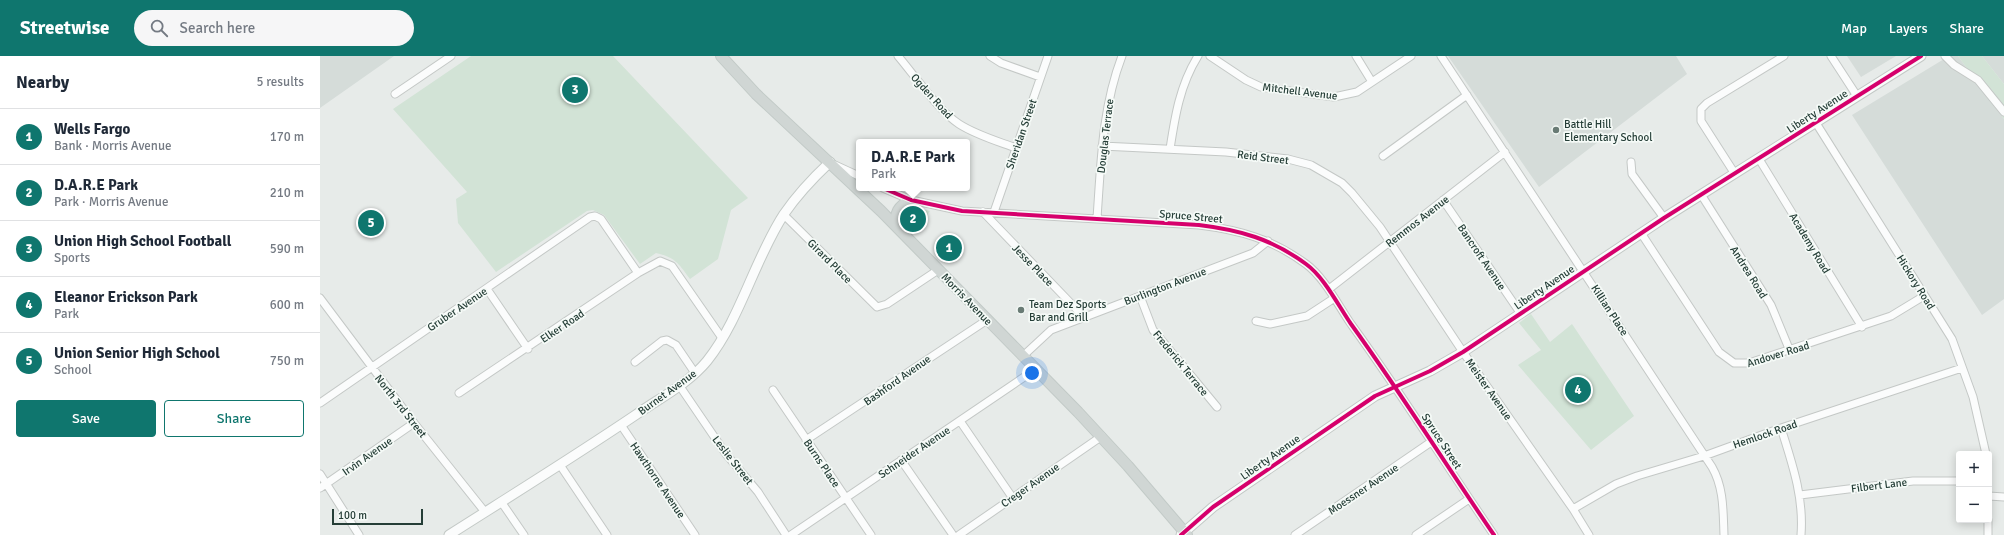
<!DOCTYPE html>
<html lang="en">
<head>
<meta charset="utf-8">
<style>
	body { margin:0; font-family:Signika,sans-serif; background:#f6f6f7; color:#1f2937 }
	.controls { position:absolute; right:12px; bottom:12px; display:grid; overflow:hidden; border-radius:4px; box-shadow:0 2px 10px #0003 }
	.controls button { width:36px; height:36px; display:grid; place-items:center; padding:0; border:0; border-bottom:1px solid #e0e1e3; background:#fff; color:#1f2937; font:20px sans-serif }
	.scale { position:absolute; left:12px; bottom:10px; width:91px; box-sizing:border-box; padding-left:4px; border:2px solid #253e37; border-top:0; font-size:11px; line-height:14px; white-space:nowrap; color:#253e37; -webkit-text-stroke:3px #f5faf7; paint-order:stroke }
	.you { position:absolute; left:712px; top:317px; width:14px; height:14px; margin:-10px; border:3px solid #fff; border-radius:50%; background:#1a73e8; box-shadow:0 0 0 6px #1a73e833 }
	.badge { display:grid; place-items:center; width:26px; height:26px; border-radius:50%; background:#0f766e; color:#fff; font-size:13px; font-weight:700 }
	.pin { position:absolute; translate:-50% -50%; border:2px solid #fff; box-shadow:0 1px 4px #0006 }
	.popup { position:absolute; left:536px; top:83px; width:114px; height:52px; box-sizing:border-box; display:grid; place-content:center; border-radius:4px; background:#fff; filter:drop-shadow(0 1px 3px #0005); font-size:13px; white-space:nowrap; color:#747a83 }
	.popup b { font-size:15px; color:#1f2937 }
	.popup::after { content:''; position:absolute; left:50%; top:100%; margin-left:-8px; border:8px solid transparent; border-top-color:#fff }
	.list { margin:0; padding:0; list-style:none }
	h2 { display:flex; justify-content:space-between; align-items:center; height:52px; margin:0; padding:0 16px; font-size:17px }
	h2 small { font-size:13px; font-weight:400; color:#747a83 }
	.list li { display:grid; grid-template-columns:26px 1fr auto; gap:12px; align-items:center; box-sizing:border-box; height:56px; padding:0 16px; border-top:1px solid #e0e1e3 }
	.list b { display:block; font-size:15px; white-space:nowrap }
	.list p { margin:0; font-size:13px; white-space:nowrap; color:#747a83 }
	.list em { font-size:13px; font-style:normal; color:#747a83 }
	.actions { display:flex; gap:8px; padding:12px 16px }
	.actions a { flex:1; padding:9px 0; border:1px solid #0f766e; border-radius:4px; text-align:center; font-size:14px; color:#0f766e }
	.actions .main { background:#0f766e; color:#fff }
	.icon { flex:none; width:22px; height:22px; fill:none; stroke:currentColor; stroke-width:2; stroke-linecap:round; stroke-linejoin:round }
	.map { position:relative; flex:none; width:1684px; height:479px; overflow:hidden }
	header { display:flex; align-items:center; gap:24px; box-sizing:border-box; height:56px; padding:0 20px; background:#0f766e; color:#fff }
	header strong { font-size:19px }
	nav { display:flex; gap:22px; margin-inline-start:auto; font-size:14px }
	.search { width:280px; height:36px; background:#f6f6f7; display:flex; align-items:center; gap:10px; box-sizing:border-box; padding:0 14px; border-radius:22px; color:#747a83; font-size:15px }
	main { display:flex }
	aside { flex:1; background:#fff }
	.map>svg:first-child { display:block }
	.built { fill:#d5dcd9 }
	.green { fill:#d2e3d6 }
	.lines { fill:none; stroke-linecap:round; stroke-linejoin:round }
	.street-casing { stroke:#c4c8c6; stroke-width:9 }
	.secondary-casing { stroke:#c3c9c6; stroke-width:11 }
	.primary-casing { stroke:#c2cac7; stroke-width:12 }
	.street { stroke:#fbfcfc; stroke-width:7 }
	.secondary { stroke:#fbfcfc; stroke-width:9 }
	.primary { stroke:#d0d6d4; stroke-width:10 }
	.cycleway-casing { stroke:#f5faf7; stroke-width:6 }
	.cycleway { stroke:#d6006c; stroke-width:4 }
	.poi-dot { fill:#697b75; stroke:#f5faf7; stroke-width:1.5 }
	.labels { text-anchor:middle; stroke-width:3.5; stroke-linejoin:round; paint-order:stroke }
	.street-label { font-size:11px; fill:#253e37; stroke:#f5faf7 }
	.poi-label { font-size:11px; fill:#253e37; stroke:#f5faf7; text-anchor:start }
</style>
</head>
<body>
<header>
<strong>Streetwise</strong>
<div class="search"><svg class="icon" aria-label="search" viewBox="0 0 24 24"><circle cx="10" cy="10" r="6"/><path d="M15 15l6 6"/></svg>Search here</div>
<nav><a>Map</a><a>Layers</a><a>Share</a></nav>
</header>
<main>
<aside>
<h2>Nearby<small>5 results</small></h2>
<ul class="list">
<li><span class="badge">1</span><div><b>Wells Fargo</b><p>Bank · Morris Avenue</p></div><em>170 m</em></li>
<li><span class="badge">2</span><div><b>D.A.R.E Park</b><p>Park · Morris Avenue</p></div><em>210 m</em></li>
<li><span class="badge">3</span><div><b>Union High School Football</b><p>Sports</p></div><em>590 m</em></li>
<li><span class="badge">4</span><div><b>Eleanor Erickson Park</b><p>Park</p></div><em>600 m</em></li>
<li><span class="badge">5</span><div><b>Union Senior High School</b><p>School</p></div><em>750 m</em></li>
</ul>
<div class="actions"><a class="main">Save</a><a>Share</a></div>
</aside>
<div class="map">
<svg width="1684" height="479" viewBox="0 0 1684 479">
	<rect width="100%" height="100%" fill="#e7ebe9"/>
	<!-- built -->
	<path class="built" d="M0,0h74l-74,52z
		M1128,0h228l11,18 -148,113z
		M1527,0h49l-35,21z
		M1629,0h9l46,63v180l-22,16 -130,-200z
		M1662,0h22v28z"/>
	<!-- green -->
	<path class="green" d="M151,0h142l135,142 -17,12 -13,49 -28,20c-11,-15 -15,-22 -34,-26l-16,11 -36,-49 -11,-5 -6,1 -91,61 -38,-49 -2,-24 11,-7 -74,-83z
		M1638,0h24l22,28v35z
		M586,149l24,6 -16,22 -14,-16z
		M1211,258l19,28 22,-18 62,92 -43,34 -73,-85 23,-15 -22,-27z"/>
	<g class="lines">
		<defs>
			<path id="street" d="M578,0c17,20 40,54 61,68 17,11 38,17 57,24
				M670,0l11,7 39,14
				M890,0l36,24 15,7 73,10 23,-5 54,-36
				M1036,0l16,26
				M1121,0l271,411c12,21 11,44 12,68
				M1511,0l26,40
				M1625,0l9,9 24,15 26,32
				M75,38l56,-38
				M1496,67l136,216 21,58 13,57
				M782,90l124,6 62,7 23,6 31,18 10,10 28,34 83,125 110,157 16,26
				M850,93c5,-33 10,-64 28,-93
				M1063,100l84,-61
				M1439,103l103,168
				M1311,106l1,12 32,44
				M515,109l24,11
				M1415,118l-34,-53v-12l6,-6 77,-47
				M563,132l28,12 51,11 237,14c41,5 73,14 107,39 18,13 32,41 45,60 50,69 95,141 143,211
				M1382,140l69,109 19,46
				M1123,144l78,114
				M663,156l101,105
				M674,156l54,-156
				M464,159l93,92 10,-3 51,-34
				M777,162c4,-55 5,-110 25,-162
				M1321,177l78,119 15,11h15l142,-47 33,-20
				M167,233l41,60
				M1009,233l176,-137
				M820,240l13,34 64,77
				M0,242l94,125 71,89
				M936,265l14,3 37,-8 26,-17
				M703,300l28,-26 202,-77 15,-12
				M315,306l27,-21 5,-1 9,5 19,28
				M359,329l47,69 32,38 28,43
				M453,334l98,145
				M139,337l179,-120 22,-12 12,5 50,72
				M0,347l270,-186 5,-1 6,3 37,54
				M640,365l52,76
				M301,369l74,110
				M1461,372c11,35 23,69 20,107
				M486,384l181,-120
				M581,404l52,75
				M240,409l47,70
				M0,418l39,61
				M0,432l94,-65
				M1480,439l113,-14h46
				M1669,440l15,1
				M182,447l22,32
				M1253,453l43,-25 21,-8 67,-20 77,-28 181,-60
				M471,479l245,-166
				M639,479l143,-99
				M975,479l136,-93
				M1096,479l53,-36
				M1668,479v-15"/>
			<path id="secondary" d="M129,479c63,-40 126,-79 188,-121 23,-16 52,-31 70,-53 34,-43 47,-101 77,-147 13,-19 29,-36 46,-52
				M861,479l32,-28 162,-111 55,-25 33,-19 201,-134 257,-162"/>
			<path id="primary" d="M401,0l35,38 125,117 197,201 50,54 59,69
				M577,171c-4,-13 2,-22 14,-27"/>
		</defs>
		<!-- street casing -->
		<use href="#street" class="street-casing"/>
		<!-- secondary casing -->
		<use href="#secondary" class="secondary-casing"/>
		<!-- primary casing -->
		<use href="#primary" class="primary-casing"/>
		<!-- street -->
		<use href="#street" class="street"/>
		<!-- secondary -->
		<use href="#secondary" class="secondary"/>
		<!-- primary -->
		<use href="#primary" class="primary"/>
		<defs>
			<path id="cycleway" d="M563,132l28,12 51,11 237,14c41,5 73,14 107,39 18,13 32,41 45,60 50,69 95,141 143,211
				M861,479l32,-28 162,-111 55,-25 33,-19 201,-134 257,-162"/>
		</defs>
		<!-- cycleway casing -->
		<use href="#cycleway" class="cycleway-casing"/>
		<!-- cycleway -->
		<use href="#cycleway" class="cycleway"/>
	</g>
	<!-- markers -->
	<g class="poi-dot">
		<circle cx="1236" cy="74" r="4"/>
		<circle cx="701" cy="254" r="4"/>
	</g>
	<g class="labels">
		<!-- street labels -->
		<g class="street-label">
			<text transform="translate(980 35) rotate(7)" y="4">Mitchell Avenue</text>
			<text transform="translate(612 40) rotate(48)" y="4">Ogden Road</text>
			<text transform="translate(1497 55) rotate(-33)" y="4">Liberty Avenue</text>
			<text transform="translate(701 78) rotate(-71)" y="4">Sheridan Street</text>
			<text transform="translate(785 80) rotate(-83)" y="4">Douglas Terrace</text>
			<text transform="translate(943 101) rotate(7)" y="4">Reid Street</text>
			<text transform="translate(871 160) rotate(5)" y="4">Spruce Street</text>
			<text transform="translate(1097 165) rotate(-38)" y="4">Remmos Avenue</text>
			<text transform="translate(1490 187) rotate(59)" y="4">Academy Road</text>
			<text transform="translate(1162 201) rotate(56)" y="4">Bancroft Avenue</text>
			<text transform="translate(510 205) rotate(45)" y="4">Girard Place</text>
			<text transform="translate(713 209) rotate(46)" y="4">Jesse Place</text>
			<text transform="translate(1429 216) rotate(58)" y="4">Andrea Road</text>
			<text transform="translate(1596 226) rotate(58)" y="4">Hickory Road</text>
			<text transform="translate(845 230) rotate(-21)" y="4">Burlington Avenue</text>
			<text transform="translate(1224 231) rotate(-34)" y="4">Liberty Avenue</text>
			<text transform="translate(647 243) rotate(46)" y="4">Morris Avenue</text>
			<text transform="translate(137 253) rotate(-34)" y="4">Gruber Avenue</text>
			<text transform="translate(1290 254) rotate(57)" y="4">Killian Place</text>
			<text transform="translate(242 270) rotate(-34)" y="4">Elker Road</text>
			<text transform="translate(1458 298) rotate(-17)" y="4">Andover Road</text>
			<text transform="translate(861 307) rotate(51)" y="4">Frederick Terrace</text>
			<text transform="translate(577 324) rotate(-35)" y="4">Bashford Avenue</text>
			<text transform="translate(1169 333) rotate(55)" y="4">Meister Avenue</text>
			<text transform="translate(347 336) rotate(-36)" y="4">Burnet Avenue</text>
			<text transform="translate(81 350) rotate(52)" y="4">North 3rd Street</text>
			<text transform="translate(1445 378) rotate(-19)" y="4">Hemlock Road</text>
			<text transform="translate(1122 385) rotate(57)" y="4">Spruce Street</text>
			<text transform="translate(594 396) rotate(-34)" y="4">Schneider Avenue</text>
			<text transform="translate(47 400) rotate(-35)" y="4">Irvin Avenue</text>
			<text transform="translate(950 401) rotate(-35)" y="4">Liberty Avenue</text>
			<text transform="translate(413 404) rotate(52)" y="4">Leslie Street</text>
			<text transform="translate(502 407) rotate(56)" y="4">Burns Place</text>
			<text transform="translate(338 424) rotate(56)" y="4">Hawthorne Avenue</text>
			<text transform="translate(710 429) rotate(-35)" y="4">Creger Avenue</text>
			<text transform="translate(1559 429) rotate(-7)" y="4">Filbert Lane</text>
			<text transform="translate(1043 433) rotate(-34)" y="4">Moessner Avenue</text>
		</g>
		<!-- poi labels -->
		<g class="poi-label">
			<text x="1244" y="72">Battle Hill<tspan x="1244" dy="13">Elementary School</tspan></text>
			<text x="709" y="252">Team Dez Sports<tspan x="709" dy="13">Bar and Grill</tspan></text>
		</g>
	</g>
</svg>
<div class="controls">
<button>+</button>
<button>−</button>
</div>
<div class="scale">100 m</div>
<div class="you"></div>
<div class="pin badge" style="left:629px;top:192px">1</div>
<div class="pin badge" style="left:593px;top:163px">2</div>
<div class="popup"><b>D.A.R.E Park</b>Park</div>
<div class="pin badge" style="left:255px;top:34px">3</div>
<div class="pin badge" style="left:1258px;top:334px">4</div>
<div class="pin badge" style="left:51px;top:167px">5</div>
</div>
</main>
</body>
</html>
